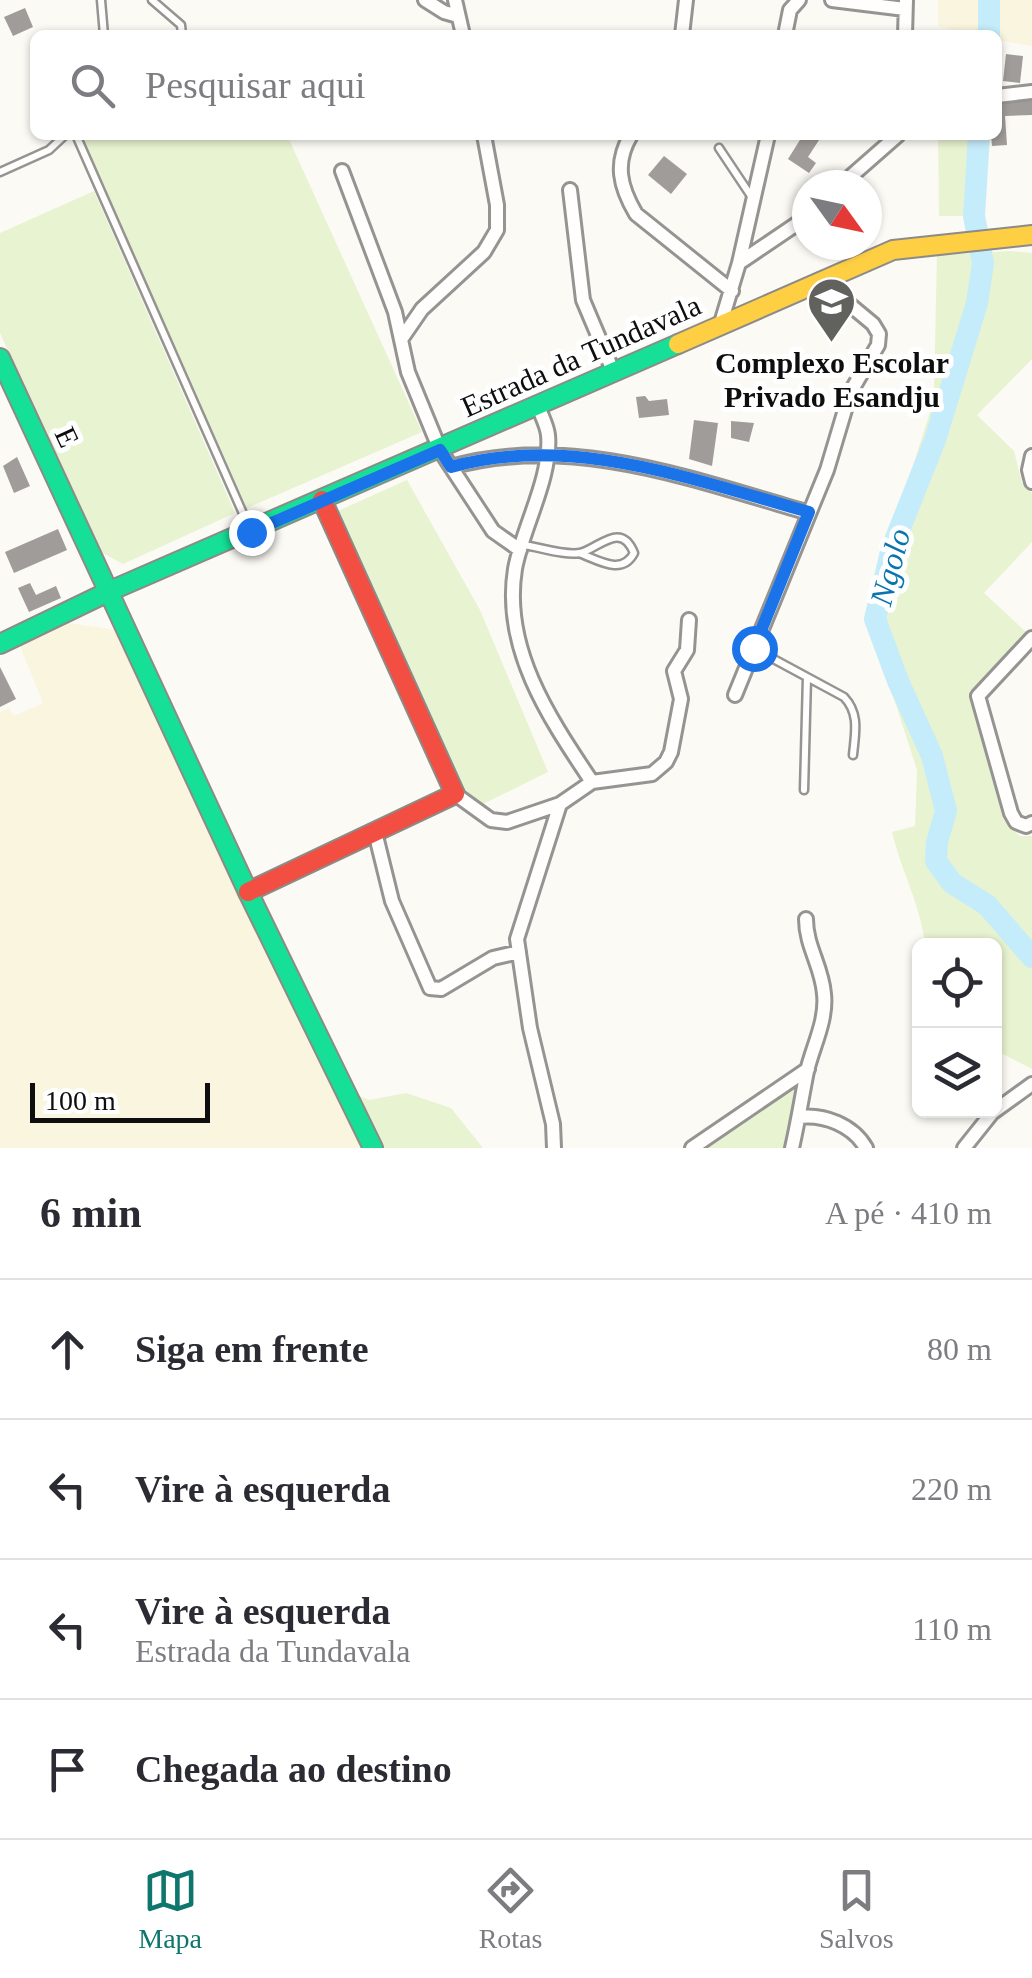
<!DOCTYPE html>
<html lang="pt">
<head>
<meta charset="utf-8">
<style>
	body { margin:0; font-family:"Times New Roman",serif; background:#f2f2f3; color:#2b2b33 }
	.controls { position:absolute; right:30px; bottom:30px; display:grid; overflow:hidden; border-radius:15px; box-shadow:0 2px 8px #0004 }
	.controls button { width:90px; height:90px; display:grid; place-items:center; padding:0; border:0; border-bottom:2px solid #e1e1e2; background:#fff; color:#2b2b33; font:50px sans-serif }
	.compass { position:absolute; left:792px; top:170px; width:90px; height:90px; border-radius:50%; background:#fff; box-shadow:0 2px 8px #0004; rotate:123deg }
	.scale { position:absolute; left:30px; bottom:25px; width:180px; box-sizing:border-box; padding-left:10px; border:5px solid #0e0e0e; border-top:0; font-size:28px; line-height:35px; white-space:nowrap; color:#0e0e0e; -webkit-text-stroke:8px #fff; paint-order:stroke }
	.stop { position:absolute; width:30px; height:30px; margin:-22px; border:8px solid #1a73e8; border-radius:50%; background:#fff }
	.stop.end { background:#1a73e8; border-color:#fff; box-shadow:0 2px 10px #0008 }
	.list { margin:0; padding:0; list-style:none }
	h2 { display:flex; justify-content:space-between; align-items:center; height:130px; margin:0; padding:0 40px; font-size:42px }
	h2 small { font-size:32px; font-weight:400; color:#7c7c81 }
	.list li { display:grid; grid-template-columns:65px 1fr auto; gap:30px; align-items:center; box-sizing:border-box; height:140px; padding:0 40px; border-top:2px solid #e1e1e2 }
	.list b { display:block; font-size:38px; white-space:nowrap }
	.list p { margin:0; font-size:32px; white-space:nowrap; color:#7c7c81 }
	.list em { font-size:32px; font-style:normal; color:#7c7c81 }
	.icon { flex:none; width:55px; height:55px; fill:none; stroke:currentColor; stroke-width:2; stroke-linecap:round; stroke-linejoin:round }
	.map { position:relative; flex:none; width:1032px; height:1148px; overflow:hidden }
	.search { position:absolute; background:#fff; box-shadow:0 2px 8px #0004; left:30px; right:30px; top:30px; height:110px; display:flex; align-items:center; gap:25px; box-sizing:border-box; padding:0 35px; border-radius:15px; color:#7c7c81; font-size:38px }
	.sheet { height:690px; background:#fff }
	nav { display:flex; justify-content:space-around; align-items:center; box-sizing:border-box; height:140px; border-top:2px solid #e1e1e2; background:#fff; font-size:28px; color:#7c7c81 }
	nav a { display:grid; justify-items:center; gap:5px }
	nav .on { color:#0f766e }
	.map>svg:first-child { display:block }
	.farmland { fill:#faf5de }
	.green { fill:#e8f3d1 }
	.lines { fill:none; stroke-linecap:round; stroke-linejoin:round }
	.river { stroke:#c5ecfa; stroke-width:22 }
	.building { fill:#9f9c99 }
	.lane-casing { stroke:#959492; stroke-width:11 }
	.street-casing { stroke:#959492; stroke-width:18 }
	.fast-casing { stroke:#8c8b88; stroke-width:22 }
	.slow-casing { stroke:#8c8b88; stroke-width:22 }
	.jam-casing { stroke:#8c8b88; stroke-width:22 }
	.lane { stroke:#fffefd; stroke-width:6 }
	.street { stroke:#fffefd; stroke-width:12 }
	.fast { stroke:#16e098; stroke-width:18 }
	.slow { stroke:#ffcf43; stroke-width:18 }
	.jam { stroke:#f24e42; stroke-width:18 }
	.route { stroke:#1a73e8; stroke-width:12 }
	.labels { text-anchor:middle; stroke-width:10; stroke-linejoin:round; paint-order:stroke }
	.street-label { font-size:30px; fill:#0e0e0e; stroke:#fff }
	.poi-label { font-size:30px; font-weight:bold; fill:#0e0e0e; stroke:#fff }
	.water-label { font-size:32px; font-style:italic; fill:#0975af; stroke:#fff }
</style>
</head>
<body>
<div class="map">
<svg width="1032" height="1148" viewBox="0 0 1032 1148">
	<rect width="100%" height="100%" fill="#fcfaf4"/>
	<!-- farmland -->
	<path class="farmland" d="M938,0h94v46l-35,-6v-5h-24l-35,-9z
		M68,623l49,7 248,518h-365v-436l9,-4 5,8 29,-13 -23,-57z"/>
	<!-- green -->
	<path class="green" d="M81,135h206l135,297 -175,76z
		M938,135h41l-5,81h-35z
		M94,191l141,322 -112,51 -24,-13 -99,-218v-100z
		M1011,251l21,2v106l-55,56 37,36 8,32 10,10v49l-48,51 42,39 -57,60 38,131 13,13h12v233l-37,-19 -1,-104h-67l-2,-3c-5,-39 -24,-73 -33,-111l23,-6 2,-56 -44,-136 -4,-22 8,-33 53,-167 4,-21 3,-136z
		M407,480l73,130 68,162 -65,32 -23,-16 -122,-277z
		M808,1069l-16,79h-100z
		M406,1093l45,15 32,40h-101l-25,-53 12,5z"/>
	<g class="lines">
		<!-- river -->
		<path class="river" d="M989,35v-35
			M979,135l-5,81 9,47 -6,40 -42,137 -43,108 -17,71 23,62 34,75 14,55 -9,31 -1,19 16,22 35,22 45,52"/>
	</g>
	<!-- building -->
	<path class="building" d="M25,8l8,19 -20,9 -9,-19z
		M1006,54l17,2 -3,27 -17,-2z
		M1032,100v15l-27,1 2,29 -15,1 -1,-11h6v-33z
		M803,135l18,2 -13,20 8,6 -7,10 -21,-14z
		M664,156l23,18 -16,20 -23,-19z
		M645,396l4,5 18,-2 2,16 -30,3 -3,-21z
		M694,420l24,3 -6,43 -23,-7z
		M731,421l23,2 -5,19 -18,-4z
		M17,457l13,29 -16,7 -11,-27z
		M58,529l9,21 -53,23 -9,-21z
		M30,583l6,12 20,-9 5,12 -32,14 -11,-24z
		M0,667l16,32 -16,8z"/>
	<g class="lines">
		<defs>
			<path id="lane" d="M101,0l3,35
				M152,0l29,25 1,10
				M76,135l173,392
				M719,148l34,51
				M0,172l49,-22 16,-15
				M524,545c15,2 41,11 56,8 18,-4 41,-33 54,0 -12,23 -36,7 -55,0
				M755,649l89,48c16,17 11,36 9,58
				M804,790l3,-113"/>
			<path id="street" d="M425,0l19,12 14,4
				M455,0l8,35
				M832,0l73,9
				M682,35l4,-35
				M785,35l5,-25 9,-10
				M905,35l1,-35
				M997,96l35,-4
				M631,135c-17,28 -11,52 5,79l96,77
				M342,171l53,141 13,60 32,78 53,81 27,19
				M841,185l57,-50
				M570,190l13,110 30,71
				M739,263l68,-46
				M721,323l18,-60 29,-128
				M402,338l20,-29 62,-57 13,-22v-25l-13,-70
				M538,406c3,9 9,19 10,29 4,42 -26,94 -33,134 -13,80 35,150 77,213
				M1032,456l-3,14 3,12
				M451,467c120,-34 243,13 358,46
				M1032,638l-54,58 33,117 5,9 10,4 6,-3
				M735,695l92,-225 23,-77 28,-48 1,-11 -6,-10 -53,-44
				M455,794l36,26 16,2 53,-18 32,-22 60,-8 14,-12 5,-10 10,-53 -7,-28 13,-21 2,-30
				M375,832l17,69 38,87 11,1 52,-31 26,-6
				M799,1117c25,-3 54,8 67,31
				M554,1148l-1,-24 -23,-96 -13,-89 43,-135
				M692,1148l116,-79
				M792,1148c6,-26 10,-52 15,-77 6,-25 20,-51 17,-77 -2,-28 -18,-47 -18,-75
				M964,1148l28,-35 40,-29"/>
			<path id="fast" d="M0,358l248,534 125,256
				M0,644l110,-53 568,-247"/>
			<path id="slow" d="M678,344l215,-94 139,-15"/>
			<path id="jam" d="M248,892l207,-98 -133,-294"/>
		</defs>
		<!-- lane casing -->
		<use href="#lane" class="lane-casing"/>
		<!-- street casing -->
		<use href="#street" class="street-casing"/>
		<!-- fast casing -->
		<use href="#fast" class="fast-casing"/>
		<!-- slow casing -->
		<use href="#slow" class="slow-casing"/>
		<!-- jam casing -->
		<use href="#jam" class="jam-casing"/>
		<!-- lane -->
		<use href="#lane" class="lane"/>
		<!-- street -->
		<use href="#street" class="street"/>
		<!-- fast -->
		<use href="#fast" class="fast"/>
		<!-- slow -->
		<use href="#slow" class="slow"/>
		<!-- jam -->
		<use href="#jam" class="jam"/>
	</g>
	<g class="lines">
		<!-- route -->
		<path class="route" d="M251,532l189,-82 11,17c120,-34 242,13 358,45l-55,136"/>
	</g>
	<!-- icons -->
	<defs>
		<symbol id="school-pin" viewBox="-11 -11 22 30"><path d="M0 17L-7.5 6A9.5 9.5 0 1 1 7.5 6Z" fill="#61615e" stroke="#fff"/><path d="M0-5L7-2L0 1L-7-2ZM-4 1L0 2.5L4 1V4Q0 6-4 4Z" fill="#fff"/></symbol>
	</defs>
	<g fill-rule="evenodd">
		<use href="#school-pin" x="804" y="274" width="55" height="75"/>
	</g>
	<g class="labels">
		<!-- street labels -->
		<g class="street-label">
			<text transform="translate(581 356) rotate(-24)" y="10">Estrada da Tundavala</text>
			<text transform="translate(67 437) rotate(65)" y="10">E</text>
		</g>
		<!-- poi labels -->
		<g class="poi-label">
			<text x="832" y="373">Complexo Escolar<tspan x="832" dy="34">Privado Esandju</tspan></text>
		</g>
		<!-- water labels -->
		<g class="water-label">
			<text transform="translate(890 567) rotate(-75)" y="11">Ngolo</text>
		</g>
	</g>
</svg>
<div class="controls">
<button><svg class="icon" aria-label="locate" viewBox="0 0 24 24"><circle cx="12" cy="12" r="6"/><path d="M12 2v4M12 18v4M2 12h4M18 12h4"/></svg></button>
<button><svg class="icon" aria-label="layers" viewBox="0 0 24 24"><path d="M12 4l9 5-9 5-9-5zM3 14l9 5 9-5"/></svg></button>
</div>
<svg class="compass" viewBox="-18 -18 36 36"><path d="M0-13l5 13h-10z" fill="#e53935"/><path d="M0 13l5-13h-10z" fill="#7c7c81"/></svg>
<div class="scale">100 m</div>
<div class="stop" style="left:754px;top:648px"></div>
<div class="stop end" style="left:251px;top:532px"></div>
<div class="search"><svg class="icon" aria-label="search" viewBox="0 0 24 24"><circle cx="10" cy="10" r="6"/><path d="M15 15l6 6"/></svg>Pesquisar aqui</div>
</div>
<section class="sheet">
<h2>6 min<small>A pé · 410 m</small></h2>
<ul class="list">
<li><svg class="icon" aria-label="ahead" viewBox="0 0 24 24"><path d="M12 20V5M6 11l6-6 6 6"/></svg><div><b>Siga em frente</b></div><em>80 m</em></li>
<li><svg class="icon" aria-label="left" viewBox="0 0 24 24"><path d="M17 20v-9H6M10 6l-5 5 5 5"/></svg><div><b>Vire à esquerda</b></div><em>220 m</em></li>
<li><svg class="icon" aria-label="left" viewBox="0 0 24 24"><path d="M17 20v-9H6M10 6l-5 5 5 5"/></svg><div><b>Vire à esquerda</b><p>Estrada da Tundavala</p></div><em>110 m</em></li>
<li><svg class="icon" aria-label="arrive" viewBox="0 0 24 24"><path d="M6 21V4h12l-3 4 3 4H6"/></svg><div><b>Chegada ao destino</b></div></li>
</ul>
</section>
<nav>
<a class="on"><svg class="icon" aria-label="map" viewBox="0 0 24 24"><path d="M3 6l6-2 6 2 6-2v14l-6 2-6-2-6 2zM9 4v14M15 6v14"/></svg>Mapa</a>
<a><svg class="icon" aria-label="directions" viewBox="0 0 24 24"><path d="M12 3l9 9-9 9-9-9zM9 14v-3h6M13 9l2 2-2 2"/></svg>Rotas</a>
<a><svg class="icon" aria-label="saved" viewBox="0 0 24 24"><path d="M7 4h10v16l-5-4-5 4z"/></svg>Salvos</a>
</nav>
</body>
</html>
